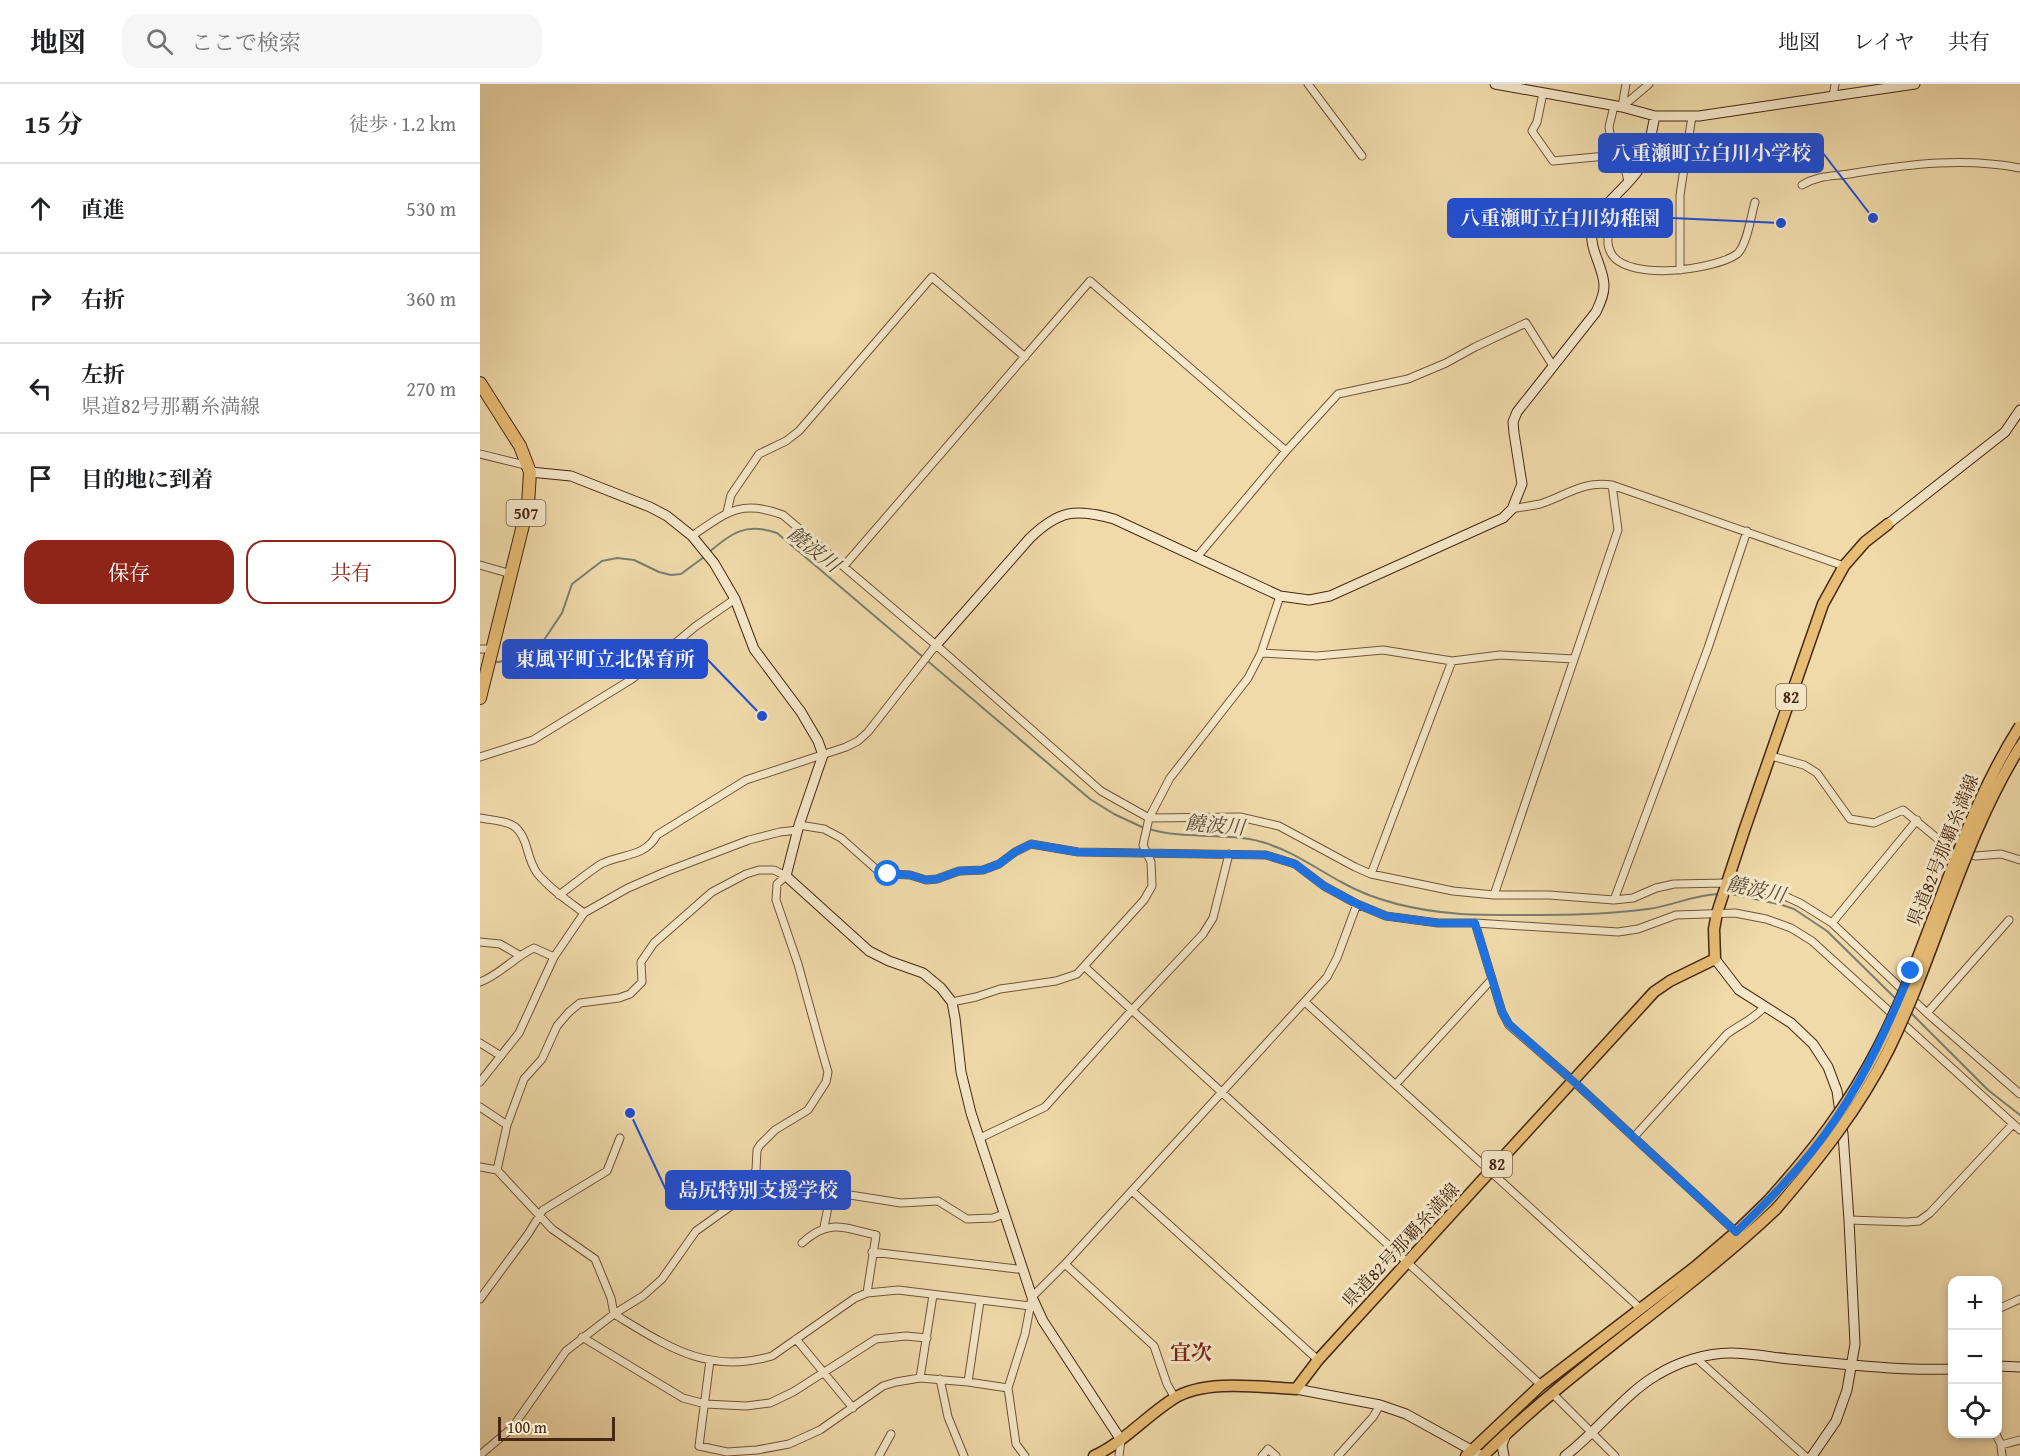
<!DOCTYPE html>
<html lang="ja">
<head>
<meta charset="utf-8">
<style>
	body { margin:0; font-family:"Gentium Book Plus","Noto Serif JP",serif; background:#f6f6f6; color:#202124 }
	.controls { position:absolute; right:18px; bottom:18px; display:grid; overflow:hidden; border-radius:12px; box-shadow:0 3px 9px #0003 }
	.controls button { width:54px; height:54px; display:grid; place-items:center; padding:0; border:0; border-bottom:2px solid #e0e0e0; background:#fff; color:#202124; font:30px sans-serif }
	.scale { position:absolute; left:18px; bottom:15px; width:117px; box-sizing:border-box; padding-left:6px; border:3px solid #452714; border-top:0; font-size:16px; line-height:21px; white-space:nowrap; color:#452714; -webkit-text-stroke:4px #f5e7c8; paint-order:stroke }
	.stop { position:absolute; width:18px; height:18px; margin:-14px; border:4px solid #1a73e8; border-radius:50%; background:#fff }
	.stop.end { background:#1a73e8; border-color:#fff; box-shadow:0 2px 6px #0008 }
	.list { margin:0; padding:0; list-style:none }
	h2 { display:flex; justify-content:space-between; align-items:center; height:78px; margin:0; padding:0 24px; font-size:26px }
	h2 small { font-size:20px; font-weight:400; color:#757577 }
	.list li { display:grid; grid-template-columns:39px 1fr auto; gap:18px; align-items:center; box-sizing:border-box; height:90px; padding:0 24px; border-top:2px solid #e0e0e0 }
	.list b { display:block; font-size:22px; white-space:nowrap }
	.list p { margin:0; font-size:20px; white-space:nowrap; color:#757577 }
	.list em { font-size:20px; font-style:normal; color:#757577 }
	.actions { display:flex; gap:12px; padding:18px 24px }
	.actions a { flex:1; padding:14px 0; border:2px solid #8f2418; border-radius:18px; text-align:center; font-size:21px; color:#8f2418 }
	.actions .main { background:#8f2418; color:#fff }
	.icon { flex:none; width:33px; height:33px; fill:none; stroke:currentColor; stroke-width:2; stroke-linecap:round; stroke-linejoin:round }
	.map { position:relative; flex:none; width:1540px; height:1372px; overflow:hidden }
	header { display:flex; align-items:center; gap:36px; box-sizing:border-box; height:84px; padding:0 30px; background:#fff; border-bottom:2px solid #e0e0e0 }
	header strong { font-size:28px }
	nav { display:flex; gap:33px; margin-inline-start:auto; font-size:21px }
	.search { width:420px; height:54px; background:#f6f6f6; display:flex; align-items:center; gap:15px; box-sizing:border-box; padding:0 21px; border-radius:18px; color:#757577; font-size:22px }
	main { display:flex }
	aside { flex:1; background:#fff }
	.map>svg:first-child { display:block }
	.lines { fill:none; stroke-linecap:round; stroke-linejoin:round }
	.stream { stroke:#797f71; stroke-width:2 }
	.street-casing { stroke:#70543a; stroke-width:9 }
	.secondary-casing { stroke:#452714; stroke-width:11 }
	.primary-casing { stroke:#452714; stroke-width:13 }
	.highway-casing { stroke:#452714; stroke-width:14 }
	.street { stroke:#f5e7c8; stroke-width:7 }
	.secondary { stroke:#f5e7c8; stroke-width:9 }
	.primary { stroke:#e8bd75; stroke-width:10 }
	.highway { stroke:#e8bd75; stroke-width:12 }
	.primary-bridge-casing { stroke:#452714; stroke-width:13; stroke-linecap:butt }
	.primary-bridge { stroke:#e8bd75; stroke-width:10 }
	.route { stroke:#1a73e8; stroke-width:8 }
	.labels { text-anchor:middle; stroke-width:6; stroke-linejoin:round; paint-order:stroke }
	.shield { fill:#f5e7c8; stroke:#7a614a; stroke-width:1.5 }
	.shield-label { font-size:16px; font-weight:bold; fill:#452714 }
	.street-label { font-size:18px; fill:#452714; stroke:#f5e7c8 }
	.water-label { font-size:20px; font-style:italic; fill:#5a4c3b; stroke:#f5e7c8 }
	.quarter-label { font-size:21px; font-weight:bold; fill:#7a1f14; stroke:#f5e7c8 }
	.leader { fill:none; stroke:#1d4ed8; stroke-width:2 }
	.callout-dot { fill:#1d4ed8; stroke:#f5e7c8; stroke-width:2 }
	.callout { fill:#1d4ed8; stroke:#1d4ed8; stroke-width:2 }
	.callout-label { font-size:20px; text-anchor:middle; font-weight:bold; fill:#fff }
</style>
</head>
<body>
<header>
<strong>地図</strong>
<div class="search"><svg class="icon" aria-label="search" viewBox="0 0 24 24"><circle cx="10" cy="10" r="6"/><path d="M15 15l6 6"/></svg>ここで検索</div>
<nav><a>地図</a><a>レイヤ</a><a>共有</a></nav>
</header>
<main>
<aside>
<h2>15 分<small>徒歩 · 1.2 km</small></h2>
<ul class="list">
<li><svg class="icon" aria-label="ahead" viewBox="0 0 24 24"><path d="M12 20V5M6 11l6-6 6 6"/></svg><div><b>直進</b></div><em>530 m</em></li>
<li><svg class="icon" aria-label="right" viewBox="0 0 24 24"><path d="M7 20v-9h11M14 6l5 5-5 5"/></svg><div><b>右折</b></div><em>360 m</em></li>
<li><svg class="icon" aria-label="left" viewBox="0 0 24 24"><path d="M17 20v-9H6M10 6l-5 5 5 5"/></svg><div><b>左折</b><p>県道82号那覇糸満線</p></div><em>270 m</em></li>
<li><svg class="icon" aria-label="arrive" viewBox="0 0 24 24"><path d="M6 21V4h12l-3 4 3 4H6"/></svg><div><b>目的地に到着</b></div></li>
</ul>
<div class="actions"><a class="main">保存</a><a>共有</a></div>
</aside>
<div class="map">
<svg width="1540" height="1372" viewBox="0 0 1540 1372">
	<rect width="100%" height="100%" fill="#f0daaa"/>
	<filter id="stains"><feTurbulence type="fractalNoise" baseFrequency=".00333" numOctaves="4"/><feColorMatrix values="0 0 0 0 .2 0 0 0 0 .09 0 0 0 0 .02 0 0 0 .5 -.17"/></filter>
	<radialGradient id="worn" r=".72"><stop offset=".6" stop-color="#630" stop-opacity="0"/><stop offset="1" stop-color="#630" stop-opacity=".3"/></radialGradient>
	<g class="lines">
		<!-- stream -->
		<path class="stream" d="M228,469c24,-20 37,-31 69,-20l313,266 24,15 30,14
			M15,578h4l26,-8 19,-14 18,-27 10,-29 30,-23 15,-3 17,2 25,12 12,3 10,-1 23,-17
			M669,745c37,11 76,3 113,13 31,9 53,26 81,41 36,20 77,28 118,31 18,1 36,1 55,1 43,0 88,0 132,-6 24,-3 45,-14 70,-15
			M1247,809l55,12 12,4 33,22 70,69
			M1430,928l78,78 32,25"/>
		<defs>
			<path id="street" d="M828,0l54,72
				M1063,9l-6,29 -5,9 21,30 64,-6
				M1353,12l2,-12
				M1134,22l-5,21 3,19 11,14 5,21
				M1142,23l27,-23
				M1142,23l4,-23
				M1322,101c18,-11 33,-8 53,-12 55,-9 110,-16 165,-5
				M1135,112c1,1 3,8 3,8 0,15 -17,31 -7,49 15,29 104,17 126,1 10,-8 14,-39 18,-52
				M1200,186v-75l12,-79
				M0,370l49,12
				M1032,425c9,-2 19,-3 28,-5 28,-9 41,-23 72,-19l232,81
				M247,428l4,-17 28,-41 27,-13 13,-10 133,-154 93,80
				M212,452c35,-24 49,-37 91,-21l153,130 165,146 48,27 91,-1 39,9 76,41 16,7 82,17 41,4h55l65,5 19,-2 23,-10 18,-4 52,-1 52,10 22,10 32,20 95,90 93,81
				M717,473l89,-106 52,-57 70,-15 38,-16 29,-16 51,-24 27,43
				M0,481l31,9
				M364,482l246,-285 196,170
				M0,565h12
				M781,569l56,3 66,-6 69,11 48,-6 74,4
				M1291,672l33,9 13,8 33,46 24,4 29,-13 47,39 25,7 26,-2 19,6
				M0,673l53,-17 99,-61 64,-53 39,-27
				M0,734c29,5 40,2 48,34 2,7 5,15 9,21 13,16 31,28 47,40
				M319,741l25,4 17,9 35,31 12,5 22,1 16,5 11,-1 22,-8 24,-1 16,-6 16,-12 16,-8 47,8 188,3 29,9 29,22 33,18 29,12 52,7h37l143,9 20,-3 38,-14 59,-2 31,6 25,9 21,13 208,189
				M891,790l81,-213
				M79,811c14,-10 28,-22 42,-31 22,-11 43,-6 56,-29l89,-55 100,-33 12,-6 10,-9 68,-87
				M1014,811l124,-365 -6,-45
				M1134,816l94,-252 39,-117
				M995,839l27,89 7,13 63,55 164,152
				M1352,839l85,-103
				M0,858l20,2 19,11
				M605,883l456,418
				M0,898c20,-7 34,-25 54,-34l20,9
				M472,918l24,-5 24,-8 56,-8 21,-7 67,-74 8,-14 -1,-24 -8,-17 6,-27 21,-40 78,-100 13,-25 19,-57
				M825,918l336,307
				M1447,929l82,-93
				M0,959l21,13
				M0,998l39,-49 35,-76 30,-44 44,-25 37,-16 84,-32 31,-8 18,-2
				M916,1000l96,-105
				M0,1023l27,18
				M1154,1053l93,-103c13,-10 28,-15 38,-28
				M500,1054l65,-31 87,-97 71,-76 10,-16 16,-64
				M0,1083l17,3 55,59 43,30 16,39 3,16c53,32 93,61 158,42l83,-58 12,-5 31,-3 132,16
				M652,1107l186,169
				M1369,1136l58,2 12,-1 11,-8 83,-89
				M344,1143l5,-25 21,-7 51,8 37,-2 29,18 26,-1 11,-4
				M322,1159c27,-25 42,-15 74,-8l-9,58
				M392,1168l145,17 5,-1
				M585,1180l89,82 13,38 8,14
				M0,1215l48,-65 15,-24 64,-39 13,-33
				M1518,1225l22,-10
				M102,1253l101,61 22,6 41,2 24,-3 23,-11 83,-53 30,-3 21,2
				M316,1255l57,69
				M1216,1274l109,98
				M230,1276l-11,86 28,6 30,-2 32,-6 31,-14 63,-44 13,-4 24,-4 48,4 40,6
				M440,1294l13,-83
				M460,1295l8,38 16,39
				M488,1298l12,-81
				M1072,1309l63,63
				M1516,1350l5,11 1,11
				M1521,1361l19,-5
				M0,1371l32,-27 54,-77 48,-37 29,-18 19,-17 34,-48 42,-30 18,-31 1,-20 3,-5 15,-15 33,-20 18,-28 2,-10 -5,-17 -25,-91 -22,-64 1,-16 9,-8 -12,-6h-15l-13,4 -34,18 -58,51 -13,19 1,20 -12,12 -11,4 -39,5 -11,9 -12,14 -15,33 -18,20 -17,46 -10,45
				M399,1372l12,-22
				M545,1372l-9,-12 -8,-56 17,-54 7,-37 33,-33 262,-287 10,-19 20,-54
				M639,1372l2,-16
				M782,1372l6,-7 8,7
				M858,1372l35,-39 7,-12"/>
			<path id="secondary" d="M1015,0l127,23 33,9h44l216,-32
				M50,388l41,4 79,31 17,9 25,20 22,27 21,36 19,50 47,63 17,29 5,14 -24,70 -13,51 83,75 20,10 34,12 18,15 11,14 3,16 6,54 10,41 61,184 11,24 78,119
				M1408,440l117,-92 15,-22
				M456,561l94,-107c29,-28 46,-30 84,-19l166,77 29,4 21,-4 173,-78 9,-9 10,-25 -8,-51 -1,-11 4,-10 79,-100c4,-9 8,-16 8,-26 0,-20 -17,-38 -11,-59 8,-23 33,-38 46,-58 10,-15 12,-36 16,-53
				M1235,875l24,31 52,33 22,21 15,23 9,24 6,43 6,86 6,124 -8,46 -11,31 -24,35
				M1518,1282l22,1
				M816,1305l84,16 26,9 76,42
				M1024,1372l-2,-11 4,-11
				M1085,1372c32,-24 59,-62 92,-81 21,-13 49,-22 74,-22 19,0 39,4 58,6 55,5 109,12 163,10"/>
			<path id="primary" d="M614,1372c30,-14 51,-39 79,-57 31,-20 86,-12 123,-10l22,-29 336,-368 16,-11 45,-22 -1,-30 3,-16 27,-82 79,-227 21,-38 21,-24 23,-18
				M986,1372l75,-71 154,-118 41,-35 32,-31
				M1003,1372c91,-90 200,-159 293,-247"/>
			<path id="highway" d="M0,299l40,63 10,26 -2,33 -48,193"/>
		</defs>
		<!-- street casing -->
		<use href="#street" class="street-casing"/>
		<!-- secondary casing -->
		<use href="#secondary" class="secondary-casing"/>
		<!-- primary casing -->
		<use href="#primary" class="primary-casing"/>
		<!-- highway casing -->
		<use href="#highway" class="highway-casing"/>
		<!-- street -->
		<use href="#street" class="street"/>
		<!-- secondary -->
		<use href="#secondary" class="secondary"/>
		<!-- primary -->
		<use href="#primary" class="primary"/>
		<!-- highway -->
		<use href="#highway" class="highway"/>
		<defs>
			<path id="primary-bridge" d="M1288,1117c44,-49 81,-96 111,-155 53,-104 78,-221 141,-320
				M1296,1125c43,-50 83,-100 113,-160 48,-98 73,-209 131,-302"/>
		</defs>
		<!-- primary-bridge casing -->
		<use href="#primary-bridge" class="primary-bridge-casing"/>
		<!-- primary-bridge -->
		<use href="#primary-bridge" class="primary-bridge"/>
	</g>
	<g class="lines">
		<!-- route -->
		<path class="route" d="M408,790l22,1 16,5 11,-1 22,-8 24,-1 16,-6 16,-12 16,-8 47,8 188,3 29,9 29,22 33,18 29,12 52,7h37l27,89 7,12 63,56 164,152c31,-30 61,-60 87,-95 38,-51 64,-108 88,-166"/>
	</g>
	<g class="labels">
		<!-- shield labels -->
		<g class="shield">
			<rect x="26.5" y="416" width="39" height="26" rx="4.5"/>
			<rect x="1296" y="600" width="30" height="26" rx="4.5"/>
			<rect x="1002" y="1067" width="30" height="26" rx="4.5"/>
		</g>
		<g class="shield-label">
			<text x="46" y="435">507</text>
			<text x="1311" y="619">82</text>
			<text x="1017" y="1086">82</text>
		</g>
		<!-- street labels -->
		<g class="street-label">
			<text transform="translate(1463 766) rotate(-68)" y="6">県道82号那覇糸満線</text>
			<text transform="translate(921 1161) rotate(-47)" y="6">県道82号那覇糸満線</text>
		</g>
		<!-- water labels -->
		<g class="water-label">
			<text transform="translate(334 465) rotate(38)" y="7">饒波川</text>
			<text transform="translate(735 741) rotate(5)" y="7">饒波川</text>
			<text transform="translate(1276 805) rotate(12)" y="7">饒波川</text>
		</g>
		<!-- quarter labels -->
		<g class="quarter-label">
			<text x="711" y="1276">宜次</text>
		</g>
	</g>
	<!-- callouts -->
	<path class="leader" d="M1393 134L1343 69M1301 139L1192 134M282 632L227 575M150 1029L186 1106"/>
	<g class="callout-dot">
		<circle cx="1393" cy="134" r="6"/>
		<circle cx="1301" cy="139" r="6"/>
		<circle cx="282" cy="632" r="6"/>
		<circle cx="150" cy="1029" r="6"/>
	</g>
	<g class="callout">
		<rect x="1119" y="50" width="224" height="38" rx="6"/>
		<rect x="968" y="115" width="224" height="38" rx="6"/>
		<rect x="23" y="556" width="204" height="38" rx="6"/>
		<rect x="186" y="1087" width="184" height="38" rx="6"/>
	</g>
	<g class="callout-label">
		<text x="1231" y="76">八重瀬町立白川小学校</text>
		<text x="1080" y="141">八重瀬町立白川幼稚園</text>
		<text x="125" y="582">東風平町立北保育所</text>
		<text x="278" y="1113">島尻特別支援学校</text>
	</g>
	<rect width="100%" height="100%" filter="url(#stains)"/>
	<rect width="100%" height="100%" fill="url(#worn)"/>
</svg>
<div class="controls">
<button>+</button>
<button>−</button>
<button><svg class="icon" aria-label="locate" viewBox="0 0 24 24"><circle cx="12" cy="12" r="6"/><path d="M12 2v4M12 18v4M2 12h4M18 12h4"/></svg></button>
</div>
<div class="scale">100 m</div>
<div class="stop" style="left:408px;top:790px"></div>
<div class="stop end" style="left:1431px;top:887px"></div>
</div>
</main>
</body>
</html>
